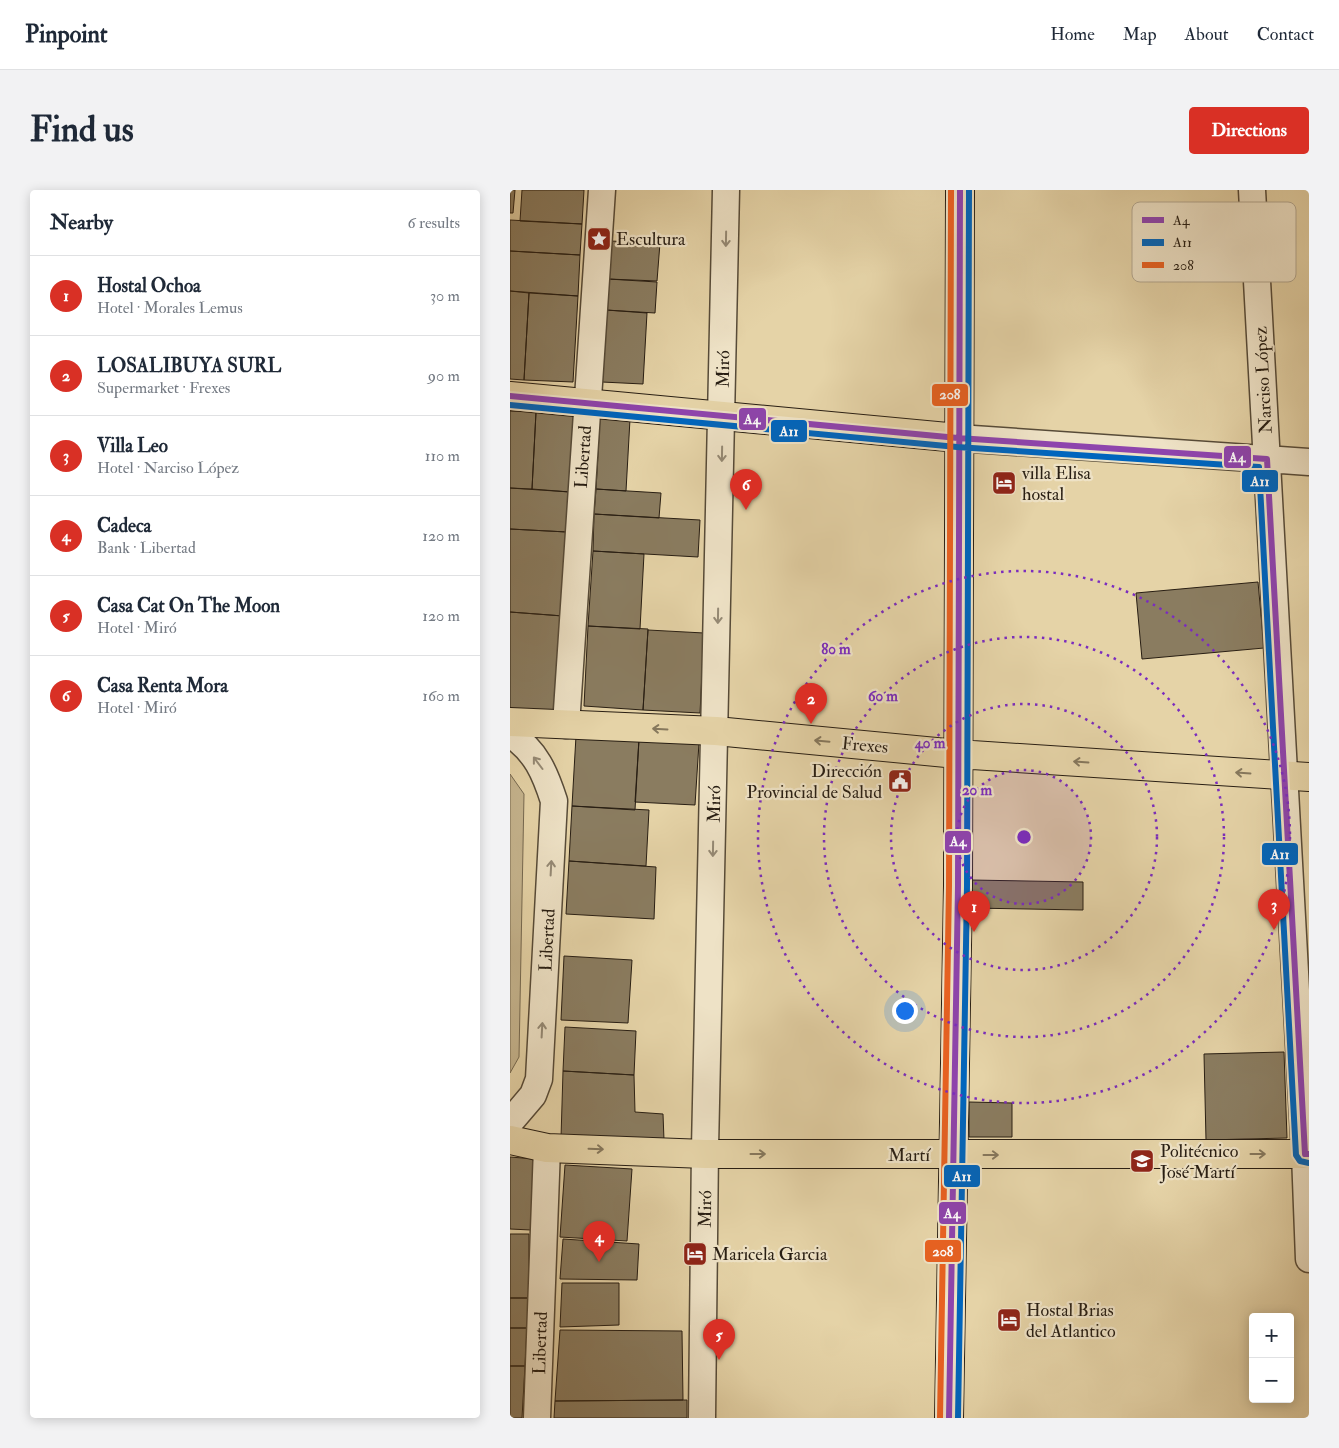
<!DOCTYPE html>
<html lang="en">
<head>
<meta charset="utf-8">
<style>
	body { margin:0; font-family:"IM FELL Double Pica",serif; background:#f2f2f3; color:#1f2937 }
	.controls { position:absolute; right:15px; bottom:15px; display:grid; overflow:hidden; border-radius:5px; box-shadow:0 2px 12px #0003 }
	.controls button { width:45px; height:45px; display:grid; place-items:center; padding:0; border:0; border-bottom:1px solid #e0e1e3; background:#fff; color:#1f2937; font:25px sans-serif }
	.you { position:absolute; left:394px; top:820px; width:18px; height:18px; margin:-12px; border:4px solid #fff; border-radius:50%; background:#1a73e8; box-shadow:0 0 0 8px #1a73e833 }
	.badge { display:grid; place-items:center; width:32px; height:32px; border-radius:50%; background:#d93025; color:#fff; font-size:16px; font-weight:700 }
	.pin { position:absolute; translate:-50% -41px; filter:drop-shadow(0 1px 2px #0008) }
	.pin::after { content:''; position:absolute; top:26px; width:18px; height:15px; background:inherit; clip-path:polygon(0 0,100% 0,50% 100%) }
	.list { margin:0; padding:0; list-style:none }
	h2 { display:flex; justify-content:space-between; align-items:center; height:65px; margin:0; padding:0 20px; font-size:21px }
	h2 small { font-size:16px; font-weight:400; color:#747a83 }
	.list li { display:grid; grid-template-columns:32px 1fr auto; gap:15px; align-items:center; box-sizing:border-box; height:80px; padding:0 20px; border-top:1px solid #e0e1e3 }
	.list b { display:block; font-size:19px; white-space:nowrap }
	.list p { margin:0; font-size:16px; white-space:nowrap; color:#747a83 }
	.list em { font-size:16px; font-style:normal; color:#747a83 }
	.map { position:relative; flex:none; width:799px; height:1228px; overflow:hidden; border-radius:5px }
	header { display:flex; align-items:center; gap:30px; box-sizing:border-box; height:70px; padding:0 25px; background:#fff; border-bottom:1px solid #e0e1e3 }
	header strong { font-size:24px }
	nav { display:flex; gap:28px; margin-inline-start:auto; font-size:18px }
	.intro { display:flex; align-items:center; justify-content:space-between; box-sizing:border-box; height:120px; padding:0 30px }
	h1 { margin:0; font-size:35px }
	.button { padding:12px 22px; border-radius:5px; background:#d93025; color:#fff; font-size:18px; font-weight:700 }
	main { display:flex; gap:30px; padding:0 30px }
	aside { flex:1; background:#fff; border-radius:5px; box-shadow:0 2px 12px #0003 }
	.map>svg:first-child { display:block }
	.green { fill:#c5b48e; stroke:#766950 }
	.building { fill:#8a7c60; stroke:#281e13 }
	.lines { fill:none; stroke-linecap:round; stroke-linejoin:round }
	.minor-casing { stroke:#574b38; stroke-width:29 }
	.major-casing { stroke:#281e13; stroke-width:30 }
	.minor { stroke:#eee2c6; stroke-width:26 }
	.major { stroke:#e5d3a7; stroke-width:28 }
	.bus-1-casing { stroke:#eee2c6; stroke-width:10 }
	.bus-2-casing { stroke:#eee2c6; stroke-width:10 }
	.bus-3-casing { stroke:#eee2c6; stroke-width:10 }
	.bus-1 { stroke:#8e44ad; stroke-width:6 }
	.bus-2 { stroke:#0065bd; stroke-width:6 }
	.bus-3 { stroke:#e86121; stroke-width:6 }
	.oneway { stroke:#958a75 }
	.oneway2 { stroke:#86785d }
	.ring { fill:none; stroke:#7b2cbf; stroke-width:2.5; stroke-dasharray:2.5 5 }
	.labels { text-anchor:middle; stroke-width:4.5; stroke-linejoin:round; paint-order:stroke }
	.poi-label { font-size:18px; fill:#281e13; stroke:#eee2c6; text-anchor:start }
	.street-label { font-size:18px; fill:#281e13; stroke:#eee2c6 }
	.key { fill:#eee2c6; stroke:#b3a790; stroke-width:1 }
	.key-label { font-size:14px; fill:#281e13 }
	.centre { fill:#7b2cbf; stroke:#eee2c6; stroke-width:2.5 }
	.ring-label { font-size:15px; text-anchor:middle; font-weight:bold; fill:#7b2cbf; stroke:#eee2c6; stroke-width:4.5; stroke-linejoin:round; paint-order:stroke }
	.line-badge { stroke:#eee2c6; stroke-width:2 }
	.badge-label { font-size:14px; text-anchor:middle; font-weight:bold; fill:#fff }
</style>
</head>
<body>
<header>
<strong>Pinpoint</strong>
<nav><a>Home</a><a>Map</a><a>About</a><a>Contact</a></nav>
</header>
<div class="intro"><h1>Find us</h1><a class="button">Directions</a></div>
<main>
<aside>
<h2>Nearby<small>6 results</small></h2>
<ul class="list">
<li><span class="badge">1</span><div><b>Hostal Ochoa</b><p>Hotel · Morales Lemus</p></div><em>30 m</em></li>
<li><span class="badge">2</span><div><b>LOSALIBUYA SURL</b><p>Supermarket · Frexes</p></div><em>90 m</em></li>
<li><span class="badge">3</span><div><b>Villa Leo</b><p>Hotel · Narciso López</p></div><em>110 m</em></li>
<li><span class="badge">4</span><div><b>Cadeca</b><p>Bank · Libertad</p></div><em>120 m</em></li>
<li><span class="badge">5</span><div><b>Casa Cat On The Moon</b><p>Hotel · Miró</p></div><em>120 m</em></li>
<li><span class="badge">6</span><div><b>Casa Renta Mora</b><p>Hotel · Miró</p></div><em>160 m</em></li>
</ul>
</aside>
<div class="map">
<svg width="799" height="1228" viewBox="0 0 799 1228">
	<rect width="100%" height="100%" fill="#e5d3a7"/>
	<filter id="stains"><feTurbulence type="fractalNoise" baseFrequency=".004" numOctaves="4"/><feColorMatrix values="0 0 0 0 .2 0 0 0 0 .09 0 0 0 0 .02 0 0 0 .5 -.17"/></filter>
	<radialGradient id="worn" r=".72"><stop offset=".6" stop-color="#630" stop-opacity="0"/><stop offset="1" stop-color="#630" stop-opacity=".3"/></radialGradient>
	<!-- green -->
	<path class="green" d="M0,584l14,20 -5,263 -9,16z"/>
	<!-- building -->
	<path class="building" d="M0,0h5l-2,23h-3z
		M12,0h62l-2,34 -62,-3z
		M0,30l72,4 -2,31 -70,-4z
		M100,51l50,2 -3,38 -49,-2z
		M0,61l70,4 -2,41 -68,-5z
		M98,89l49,3 -2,31 -49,-3z
		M0,101l19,2 -5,87 -14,-1z
		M19,103l49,3 -5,86 -49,-2z
		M96,120l41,3 -4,71 -41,-2z
		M0,221l26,1 -4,77 -22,-1z
		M26,222l38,2 -4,78 -38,-3z
		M90,227l30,2 -4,72 -30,-2z
		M0,298l60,4 -3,40 -57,-3z
		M86,299l65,4 -2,25 -65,-4z
		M84,324l106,6 -2,37 -105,-6z
		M0,339l57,3 -4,84 -53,-4z
		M83,361l51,3 -4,75 -52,-3z
		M748,392l6,66 -122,11 -6,-66z
		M0,422l53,4 -6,97 -47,-3z
		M78,436l60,3 -5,81 -59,-4z
		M138,440l56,3 -4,80 -57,-3z
		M66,546l63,3 -4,71 -63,-4z
		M129,549l60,4 -4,62 -60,-3z
		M62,616l77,4 -3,56 -77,-5z
		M59,671l87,6 -2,52 -88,-5z
		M461,690l112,2v28l-112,-2z
		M54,766l68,4 -4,63 -67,-3z
		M55,837l71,4 -2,44 -71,-4z
		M774,862l3,86 -81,2 -2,-86z
		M53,881l71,4 1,37 28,2 1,26 -103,-2z
		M459,912l43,1v34h-43z
		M0,967l25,2 -4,71 -21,-1z
		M55,975l67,4 -5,72 -67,-4z
		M0,1044h19v64h-19z
		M53,1049l76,5 -2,36 -77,-1z
		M52,1093h57v42l-59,2z
		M0,1108h19l-2,30h-17z
		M0,1138h17l-2,38h-15z
		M50,1140l122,1 1,69 -128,1z
		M0,1176h15l-3,52h-12z
		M177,1210v18h-133l1,-17z"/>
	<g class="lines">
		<defs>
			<path id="minor" d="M742,0l53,964 4,105
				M448,248l351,24
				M56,535l36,-535
				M0,544c26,17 35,39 44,67l-15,278 -6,16 -23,27
				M27,1228l10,-270
				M192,1228l3,-270 21,-958"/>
			<path id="major" d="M0,206l448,42
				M0,532l206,9 241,23 352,23
				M0,950l37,8 158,6h604
				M439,1228l9,-532 2,-696"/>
		</defs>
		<!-- minor casing -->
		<use href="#minor" class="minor-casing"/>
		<!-- major casing -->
		<use href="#major" class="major-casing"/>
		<!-- minor -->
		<use href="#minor" class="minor"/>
		<!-- major -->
		<use href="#major" class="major"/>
		<defs>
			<path id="bus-1" d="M0,206l448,42 309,21 38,695h4
				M439,1228l9,-532 2,-696"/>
			<path id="bus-2" d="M0,215l447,42 302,20 37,688 4,6 9,2
				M448,1228l9,-532 2,-696"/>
			<path id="bus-3" d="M430,1228l9,-532 2,-696"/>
		</defs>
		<!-- bus-1 casing -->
		<use href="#bus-1" class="bus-1-casing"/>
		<!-- bus-2 casing -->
		<use href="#bus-2" class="bus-2-casing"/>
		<!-- bus-3 casing -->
		<use href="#bus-3" class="bus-3-casing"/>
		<!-- bus-1 -->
		<use href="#bus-1" class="bus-1"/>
		<!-- bus-2 -->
		<use href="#bus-2" class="bus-2"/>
		<!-- bus-3 -->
		<use href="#bus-3" class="bus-3"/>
	</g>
	<!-- one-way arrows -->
	<defs><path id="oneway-shaft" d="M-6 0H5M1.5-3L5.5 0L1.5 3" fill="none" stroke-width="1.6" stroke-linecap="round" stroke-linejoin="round" transform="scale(1.25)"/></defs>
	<g class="oneway">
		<use href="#oneway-shaft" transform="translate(216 49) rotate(91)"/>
		<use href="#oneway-shaft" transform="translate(212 264) rotate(91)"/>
		<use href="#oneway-shaft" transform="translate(208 426) rotate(91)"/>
		<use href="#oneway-shaft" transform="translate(28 573) rotate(-127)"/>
		<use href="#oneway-shaft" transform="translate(203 659) rotate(91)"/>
		<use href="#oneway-shaft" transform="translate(41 678) rotate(-87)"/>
		<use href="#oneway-shaft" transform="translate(32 840) rotate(-87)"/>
	</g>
	<g class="oneway2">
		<use href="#oneway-shaft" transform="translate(150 539) rotate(-177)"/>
		<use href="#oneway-shaft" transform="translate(312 551) rotate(-175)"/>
		<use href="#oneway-shaft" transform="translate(571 572) rotate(-176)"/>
		<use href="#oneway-shaft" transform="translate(733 583) rotate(-176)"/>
		<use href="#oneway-shaft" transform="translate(86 959) rotate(2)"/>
		<use href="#oneway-shaft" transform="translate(248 964)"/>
		<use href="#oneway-shaft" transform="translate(748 964)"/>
		<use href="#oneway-shaft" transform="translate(481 965)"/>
	</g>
	<!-- distance rings -->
	<circle cx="514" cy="647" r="67" fill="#7b2cbf" fill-opacity=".12"/>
	<g class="ring">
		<circle cx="514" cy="647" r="67"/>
		<circle cx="514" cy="647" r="133"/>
		<circle cx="514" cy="647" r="200"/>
		<circle cx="514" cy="647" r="266"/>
	</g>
	<!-- icons -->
	<defs>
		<symbol id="sight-square" viewBox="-11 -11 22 22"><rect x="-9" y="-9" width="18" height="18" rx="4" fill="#8f2418" stroke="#eee2c6"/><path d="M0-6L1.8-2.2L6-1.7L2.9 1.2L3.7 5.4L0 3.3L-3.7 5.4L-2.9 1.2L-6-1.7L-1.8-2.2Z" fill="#fff"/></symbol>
		<symbol id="hotel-square" viewBox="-11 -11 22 22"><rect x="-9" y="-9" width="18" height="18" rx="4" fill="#8f2418" stroke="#eee2c6"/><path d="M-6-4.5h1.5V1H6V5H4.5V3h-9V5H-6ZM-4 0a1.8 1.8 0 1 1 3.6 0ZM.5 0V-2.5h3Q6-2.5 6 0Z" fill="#fff"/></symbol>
		<symbol id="civic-square" viewBox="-11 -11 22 22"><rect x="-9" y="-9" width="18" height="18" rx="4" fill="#8f2418" stroke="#eee2c6"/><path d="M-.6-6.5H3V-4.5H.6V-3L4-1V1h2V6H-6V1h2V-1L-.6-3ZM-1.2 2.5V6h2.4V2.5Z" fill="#fff"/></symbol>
		<symbol id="school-square" viewBox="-11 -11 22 22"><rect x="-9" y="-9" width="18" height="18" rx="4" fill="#8f2418" stroke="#eee2c6"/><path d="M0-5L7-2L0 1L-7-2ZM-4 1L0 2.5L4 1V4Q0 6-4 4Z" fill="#fff"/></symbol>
	</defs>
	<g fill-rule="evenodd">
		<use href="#sight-square" x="75" y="35" width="28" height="28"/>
		<use href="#hotel-square" x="480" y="279" width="28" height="28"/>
		<use href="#civic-square" x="376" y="577" width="28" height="28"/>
		<use href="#school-square" x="618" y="957" width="28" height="28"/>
		<use href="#hotel-square" x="171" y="1050" width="28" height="28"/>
		<use href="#hotel-square" x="485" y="1116" width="28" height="28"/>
	</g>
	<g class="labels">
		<!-- poi labels -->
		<g class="poi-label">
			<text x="106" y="55">Escultura</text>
			<text x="512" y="289">villa Elisa<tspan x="512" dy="21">hostal</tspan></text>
			<text x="372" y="587" text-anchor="end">Dirección<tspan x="372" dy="21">Provincial de Salud</tspan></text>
			<text x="650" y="967">Politécnico<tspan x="650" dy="21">José Martí</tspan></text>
			<text x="202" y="1070">Maricela Garcia</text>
			<text x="516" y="1126">Hostal Brias<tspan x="516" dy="21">del Atlantico</tspan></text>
		</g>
		<!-- street labels -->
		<g class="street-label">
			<text transform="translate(213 179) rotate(-89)" y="6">Miró</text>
			<text transform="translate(753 190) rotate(-93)" y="6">Narciso López</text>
			<text transform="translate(73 267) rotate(-86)" y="6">Libertad</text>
			<text transform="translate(355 555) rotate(5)" y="6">Frexes</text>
			<text transform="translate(204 614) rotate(-89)" y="6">Miró</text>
			<text transform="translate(37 750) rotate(-87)" y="6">Libertad</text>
			<text x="399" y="971">Martí</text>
			<text transform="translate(195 1019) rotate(-89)" y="6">Miró</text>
			<text transform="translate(30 1153) rotate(-88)" y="6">Libertad</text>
		</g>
	</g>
	<!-- legend -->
	<rect x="622" y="12" width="164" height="80" rx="8" class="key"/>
	<rect x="632" y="27" width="22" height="6" fill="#8e44ad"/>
	<rect x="632" y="49" width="22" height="7" fill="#0065bd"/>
	<rect x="632" y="72" width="22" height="6" fill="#e86121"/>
	<g class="key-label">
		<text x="663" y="35">A4</text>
		<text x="663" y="57">A11</text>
		<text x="663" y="80">208</text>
	</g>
	<circle cx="514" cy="647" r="8" class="centre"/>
	<g class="ring-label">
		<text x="326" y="464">80 m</text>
		<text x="373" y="511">60 m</text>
		<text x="420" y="558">40 m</text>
		<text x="467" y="605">20 m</text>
	</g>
	<g class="line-badge">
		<rect x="421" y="193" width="38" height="24" rx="5" fill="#e86121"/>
		<rect x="228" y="217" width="29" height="24" rx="5" fill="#8e44ad"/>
		<rect x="260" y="229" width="38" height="24" rx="5" fill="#0065bd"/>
		<rect x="713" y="255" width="29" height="24" rx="5" fill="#8e44ad"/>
		<rect x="731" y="279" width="38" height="24" rx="5" fill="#0065bd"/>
		<rect x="434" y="640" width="28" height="24" rx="5" fill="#8e44ad"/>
		<rect x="751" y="652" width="38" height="24" rx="5" fill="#0065bd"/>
		<rect x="433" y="974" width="38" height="24" rx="5" fill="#0065bd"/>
		<rect x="428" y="1011" width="29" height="24" rx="5" fill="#8e44ad"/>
		<rect x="414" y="1049" width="38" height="24" rx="5" fill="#e86121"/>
	</g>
	<g class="badge-label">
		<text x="440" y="209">208</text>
		<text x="242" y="234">A4</text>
		<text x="279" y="246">A11</text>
		<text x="727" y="272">A4</text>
		<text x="750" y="296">A11</text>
		<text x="448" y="656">A4</text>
		<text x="770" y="669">A11</text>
		<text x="452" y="991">A11</text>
		<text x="442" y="1028">A4</text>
		<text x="433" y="1066">208</text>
	</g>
	<rect width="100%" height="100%" filter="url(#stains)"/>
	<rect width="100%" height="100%" fill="url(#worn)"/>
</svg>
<div class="controls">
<button>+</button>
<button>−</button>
</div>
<div class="you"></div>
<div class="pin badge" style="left:464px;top:742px">1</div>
<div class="pin badge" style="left:301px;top:534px">2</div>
<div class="pin badge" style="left:764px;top:740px">3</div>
<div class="pin badge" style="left:89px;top:1072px">4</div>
<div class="pin badge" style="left:209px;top:1170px">5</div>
<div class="pin badge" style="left:236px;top:320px">6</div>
</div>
</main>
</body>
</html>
